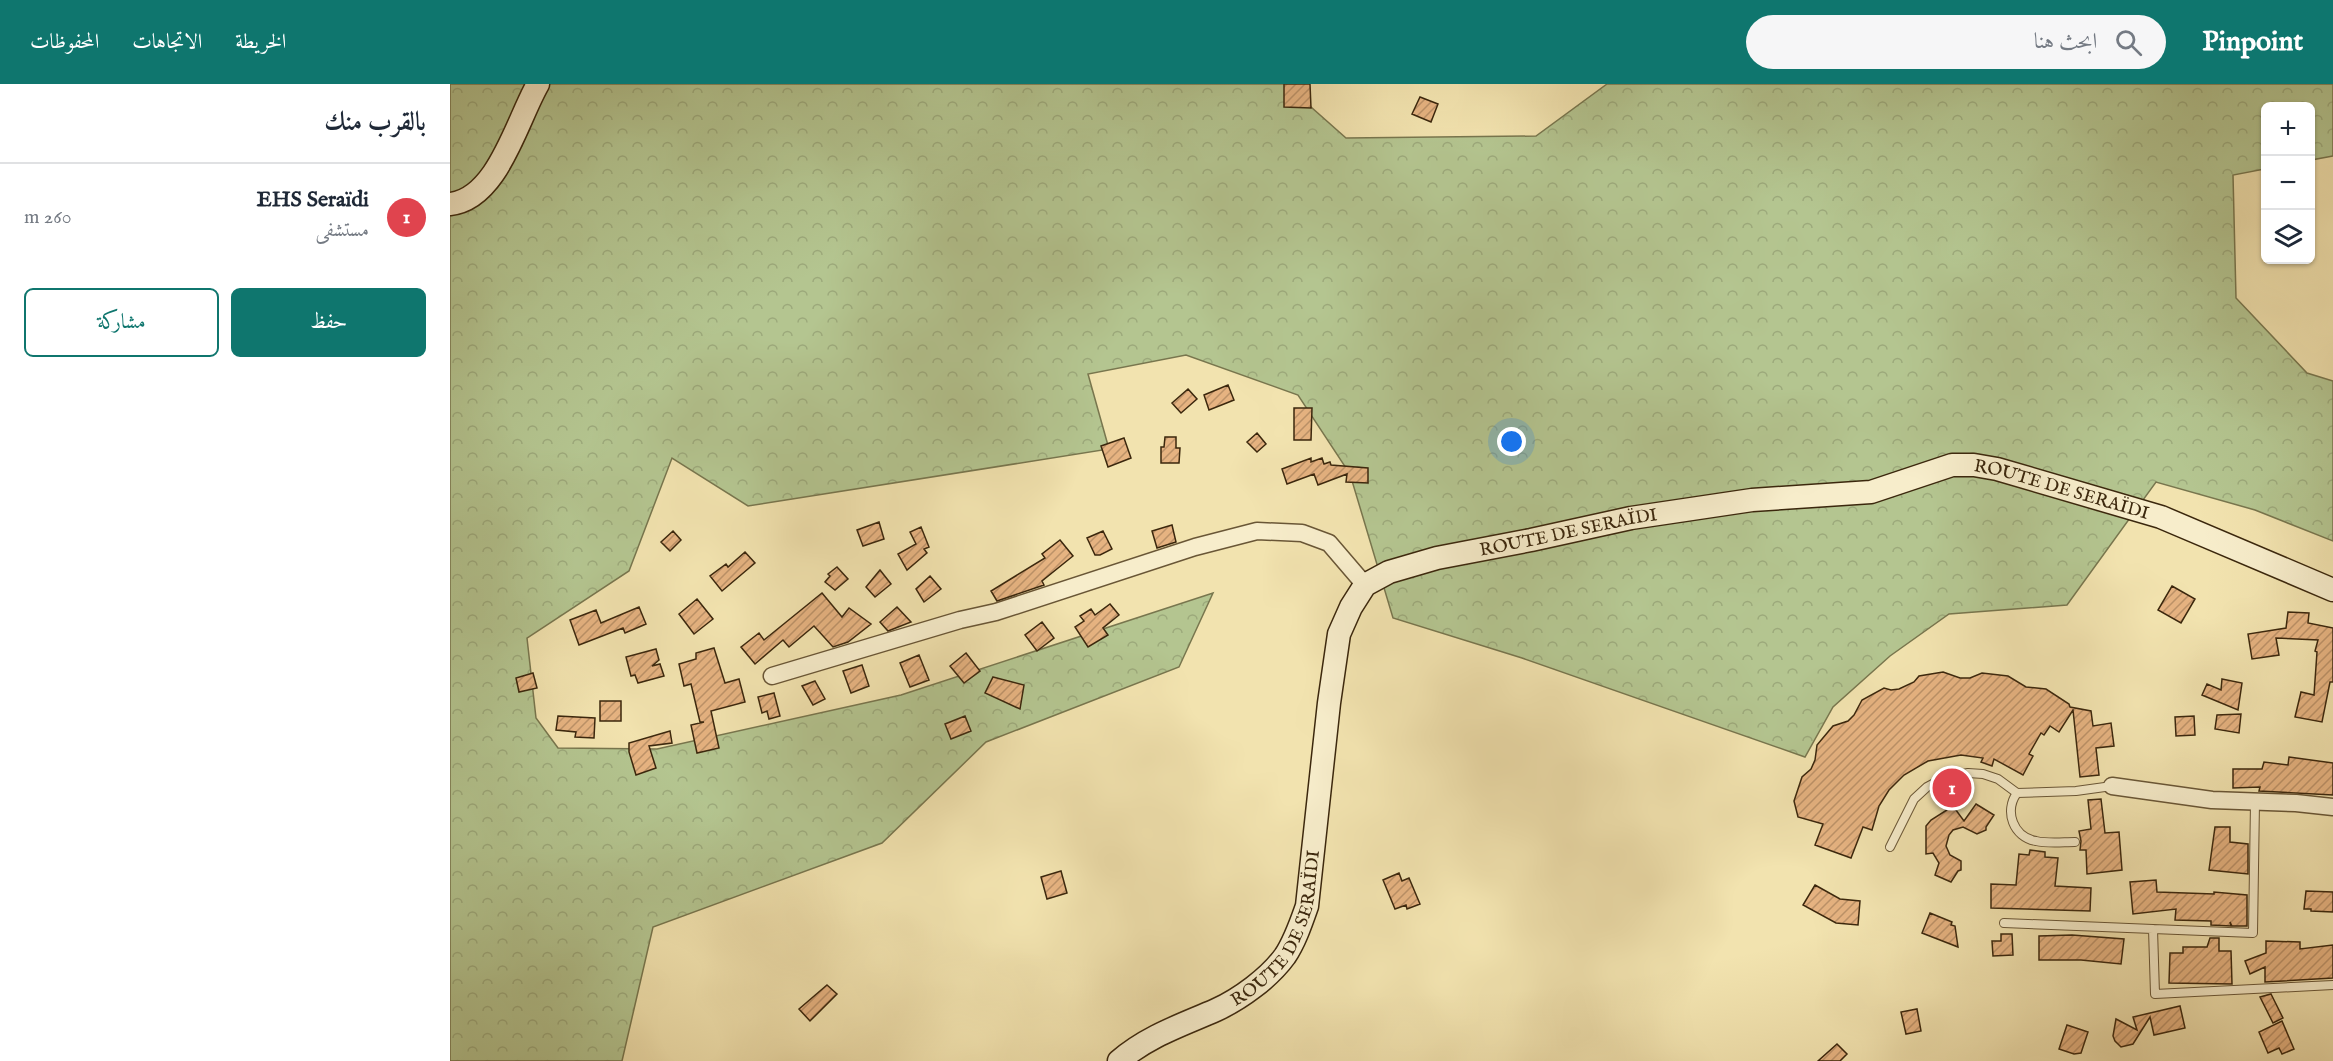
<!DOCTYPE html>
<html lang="ar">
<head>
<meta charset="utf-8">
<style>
	body { margin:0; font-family:"IM FELL English",Amiri,serif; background:#f6f6f7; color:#1f2937; direction:rtl }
	.controls { position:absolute; right:18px; top:18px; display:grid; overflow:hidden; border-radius:9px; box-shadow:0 2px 4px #0004 }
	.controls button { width:54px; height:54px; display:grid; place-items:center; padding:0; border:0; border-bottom:2px solid #e0e1e3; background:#fff; color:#1f2937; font:30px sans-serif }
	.you { position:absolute; left:1062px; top:358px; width:21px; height:21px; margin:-15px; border:4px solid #fff; border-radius:50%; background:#1a73e8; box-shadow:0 0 0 9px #1a73e833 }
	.badge { display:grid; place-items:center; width:39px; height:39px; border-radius:50%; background:#0f766e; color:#fff; font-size:20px; font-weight:700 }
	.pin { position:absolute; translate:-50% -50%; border:3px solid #fff; box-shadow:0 2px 6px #0006 }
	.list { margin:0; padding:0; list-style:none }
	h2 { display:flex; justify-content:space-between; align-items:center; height:78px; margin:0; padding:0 24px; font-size:26px }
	h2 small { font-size:20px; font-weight:400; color:#747a83 }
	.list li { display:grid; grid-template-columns:39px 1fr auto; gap:18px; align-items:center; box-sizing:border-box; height:108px; padding:0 24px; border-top:2px solid #e0e1e3 }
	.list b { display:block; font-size:22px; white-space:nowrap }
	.list p { margin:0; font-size:20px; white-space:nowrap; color:#747a83 }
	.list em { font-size:20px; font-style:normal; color:#747a83 }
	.actions { display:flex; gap:12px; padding:18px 24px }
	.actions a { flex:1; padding:14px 0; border:2px solid #0f766e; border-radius:9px; text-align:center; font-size:21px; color:#0f766e }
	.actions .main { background:#0f766e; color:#fff }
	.icon { flex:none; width:33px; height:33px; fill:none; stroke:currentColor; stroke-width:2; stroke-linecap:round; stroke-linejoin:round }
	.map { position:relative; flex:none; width:1883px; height:977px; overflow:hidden; direction:ltr }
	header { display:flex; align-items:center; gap:36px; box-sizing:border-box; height:84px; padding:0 30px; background:#0f766e; color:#fff }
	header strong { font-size:28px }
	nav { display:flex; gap:33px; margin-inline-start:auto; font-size:21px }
	.search { width:420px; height:54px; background:#f6f6f7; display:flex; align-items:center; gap:15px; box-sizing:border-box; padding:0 21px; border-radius:33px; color:#747a83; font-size:22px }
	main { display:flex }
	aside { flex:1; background:#fff }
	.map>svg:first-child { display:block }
	.forest { fill:url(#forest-crowns); stroke:#78764e; stroke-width:1.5 }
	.building { fill:url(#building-hatch); stroke:#3b270d; stroke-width:1.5 }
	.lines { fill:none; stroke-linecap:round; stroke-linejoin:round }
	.lane-casing { stroke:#695636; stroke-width:10 }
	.street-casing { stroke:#695636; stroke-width:19 }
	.secondary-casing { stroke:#3b270d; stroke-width:25 }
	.lane { stroke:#f7edcb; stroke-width:8 }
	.street { stroke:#f7edcb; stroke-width:16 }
	.secondary { stroke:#f7edcb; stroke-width:22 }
	.labels { text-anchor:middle; stroke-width:4.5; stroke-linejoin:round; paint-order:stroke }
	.street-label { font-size:18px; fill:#3b270d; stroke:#f7edcb }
</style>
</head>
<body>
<header>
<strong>Pinpoint</strong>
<div class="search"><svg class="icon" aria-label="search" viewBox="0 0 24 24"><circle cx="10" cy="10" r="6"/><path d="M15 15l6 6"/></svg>ابحث هنا</div>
<nav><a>الخريطة</a><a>الاتجاهات</a><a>المحفوظات</a></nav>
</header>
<main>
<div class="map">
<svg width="1883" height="977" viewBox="0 0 1883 977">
	<defs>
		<pattern id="forest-crowns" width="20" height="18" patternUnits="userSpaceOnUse" patternTransform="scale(1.5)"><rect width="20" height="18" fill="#b4c590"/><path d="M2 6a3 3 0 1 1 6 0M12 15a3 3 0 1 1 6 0" fill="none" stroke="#9ca97b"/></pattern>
		<pattern id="building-hatch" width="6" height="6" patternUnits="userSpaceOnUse" patternTransform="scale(1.5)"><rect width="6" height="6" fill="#e6b381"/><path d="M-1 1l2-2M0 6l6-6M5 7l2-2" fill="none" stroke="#bc9268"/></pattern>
	</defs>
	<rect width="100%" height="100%" fill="#f2e3af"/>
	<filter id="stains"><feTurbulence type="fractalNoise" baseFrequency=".00333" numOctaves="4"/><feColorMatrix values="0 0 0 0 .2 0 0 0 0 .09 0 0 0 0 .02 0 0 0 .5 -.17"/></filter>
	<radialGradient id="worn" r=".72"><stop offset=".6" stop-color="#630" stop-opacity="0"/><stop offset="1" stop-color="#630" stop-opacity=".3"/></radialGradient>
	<!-- forest -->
	<path class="forest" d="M0,0h835l61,54 190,-2 71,-52h726v72l-22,4 -1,-54h-44l-1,63 -32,6 3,123 71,75 26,8v160l-78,-31 -99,-28 -89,123 -118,9 -59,42 -57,51 -28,50 -283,-99 -129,-40 -43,-144 -52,-79 -112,-40 -98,19 21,75 -361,57 -76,-48 -43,113 -102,67 9,80 22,30 99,1 244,-54 312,-102 -34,74 -193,75 -104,101 -229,84 -31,134h-172z"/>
	<!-- building -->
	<path class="building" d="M834,0h26l1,24 -27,-1z
		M970,13l18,7 -7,18 -19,-8z
		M778,301l6,15 -25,10 -5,-15z
		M738,305l9,10 -16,14 -9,-10z
		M844,324h18l-1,32h-17z
		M807,349l9,11 -9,8 -10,-10z
		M715,353h11v11h4l-1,15h-18v-16h3z
		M674,354l7,20 -23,9 -7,-21z
		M861,374v4l11,-4 2,6 6,-2 1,3 37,3v15l-22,-1 1,-8 -29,11 -4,-11 -27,10 -5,-15z
		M429,438l5,17 -21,7 -6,-16z
		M722,441l4,17 -19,6 -5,-17z
		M471,443l8,20 -5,2 3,4 -20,17 -9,-16 18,-10 -6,-12z
		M223,447l8,9 -11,11 -9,-9z
		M653,447l9,18 -12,6h-5l-8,-17z
		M610,456l13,16 -31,25 2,4 -47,16 -6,-10 54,-33 -3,-4z
		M295,468l10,11 -33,28 -12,-15 16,-12 2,3z
		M387,483l11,12 -13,11 -10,-8 5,-6 -2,-2z
		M430,486l11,14 -16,13 -9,-10z
		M480,492l11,13 -17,13 -8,-13z
		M1722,502l23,13 -14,24 -23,-13z
		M372,509l20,24 7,-9 22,16 -23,18 -15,5 -19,-21 -25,21 -6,-7 -28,24 -14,-17 18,-14 5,7z
		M247,515l16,20 -19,15 -15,-20z
		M660,520l9,11 -16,13 5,7 -20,12 -13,-20 9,-6 -4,-5 11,-7 4,6z
		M189,523l7,17 -21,9 -2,-5 -44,17 -9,-25 26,-10 5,13z
		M447,523l14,15 -23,9 -8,-9z
		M1838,528l21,1 -1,10 25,5v54h-3l-8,40 -27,-5 6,-25 13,3 3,-43 -2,-1 3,-11 -42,-2 3,17 -27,4 -4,-25 38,-6z
		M592,538l12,16 -17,13 -12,-16z
		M264,564l11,35 14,-4 6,23 -34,9 8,37 -22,5 -6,-28 13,-3h-4l-9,-38 -7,2 -5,-22 17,-5v-6z
		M206,565l3,11 -7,6 8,-2 4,12 -26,7 -3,-8 -4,1 -5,-19z
		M516,569l14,18 -16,12 -14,-17z
		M469,571l10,25 -19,7 -10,-24z
		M412,581l7,21 -18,7 -8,-22z
		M1493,588l17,6h10l12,-5 26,3 18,11 20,2 23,15 1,3 21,4 2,15 18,-3 3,23 -18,2 3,27 -19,2 -7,-67 -14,22 -9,-6 -6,9 -3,-2 -12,21 4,2 -10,19 -29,-16 -2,7 -11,-4 2,-4 -22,-3 -33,6 -24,14 -15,15 -10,16 -7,24 -9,-3 -12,31 -36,-13 8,-21 -25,-7 -4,-16 8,-24 9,-8 4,-9 2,-15 16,-19 15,-5 6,-6 8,-15 22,-12 7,2 8,-1 15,-7 5,-6z
		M83,589l4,15 -18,4 -3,-14z
		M543,593l31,8 -4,24 -35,-16z
		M1772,595l20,4 -4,27 -36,-15 5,-11 14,6z
		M365,597l10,18 -12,6 -11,-19z
		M324,609l6,23 -11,3 -2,-8 -5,2 -4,-16z
		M150,617h21v20h-21z
		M1791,630l-2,19 -24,-4 2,-14z
		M108,632l37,2 -1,20 -19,-1 1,-5 -20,-2z
		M515,632l6,15 -20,8 -6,-15z
		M1744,632l1,19 -19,1 -1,-19z
		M220,647l2,12 -23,3 7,22 -20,7 -7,-23v-9z
		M1839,673l44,6v32l-74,-4 1,-4 -27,1v-19h29l2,-7 24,3z
		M1651,715l4,34 14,-1 3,38 -35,4 -1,-24h-6l1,-9 -2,-10 12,-2 -3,-29z
		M1526,720l18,11 -8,12v3l-9,4 -14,-7 -10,3 -4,5 -3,11 4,9 11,6v9l-3,1 -7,11 -16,-7 4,-12 -6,-10 -7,1v-28l5,-6 22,-14 11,15z
		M1765,743h15v15l18,2v30l-39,-4z
		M1580,766l15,2v5l13,1 -3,28 36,2 -1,23 -99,-3v-24l25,1 3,-31 10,1z
		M611,787l6,22 -20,6 -6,-22z
		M949,789l3,8 7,-3 11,26 -13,5 -1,-4 -11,4 -12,-29z
		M1706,796l1,12 57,2v-2l33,3v31h-15l-2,-4 1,4 -20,-1v-4l-36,-1 1,-11 -43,5 -3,-32z
		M1365,801l25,14 20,2 -2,24 -22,-2 -33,-18z
		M1856,807l27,1v20l-22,-1v-2h-7z
		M1480,829l22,9 -1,3 4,1 3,21 -36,-14z
		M1551,850h11l1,21 -20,1 -1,-15h9z
		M1622,851l52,4 -3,25 -40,-4h-42v-24z
		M1760,854h9v13h12l1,33 -63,-1 1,-30h13v-6h24z
		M1816,857l34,1v7l33,-4v33l-68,4v-15l-15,7 -5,-13 21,-8z
		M377,901l10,9 -27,27 -11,-12z
		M1821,910l12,24 -10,5 -13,-26z
		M1730,922l5,22 -31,7 -4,-18 -17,27 -12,3 -6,-6 -2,-5 3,-17 21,11 -4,-13z
		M1467,925l4,22 -15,3 -5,-22z
		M1832,937l12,28 -12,5 -3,-6 -11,5 -9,-21z
		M1617,941l21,7 -7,21 -7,1 -15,-5z
		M1387,960l10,10 -7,7h-22z"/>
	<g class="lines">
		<defs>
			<path id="lane" d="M1567,709c-13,18 -4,44 19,48 13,3 27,1 39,1
				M1805,718l-2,131 -100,-4 2,65 178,-9
				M1440,763l24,-48 13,-12 17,-9 24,-5 15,1 15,5 19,14 59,-2 36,-5
				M1554,839l149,6"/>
			<path id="street" d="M322,592l188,-56 36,-8 199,-65 62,-16 45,2 27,10 36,42
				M1662,702l100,14 84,3 37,4"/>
			<g id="secondary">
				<path d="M0,120c48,-5 67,-84 88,-120"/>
				<path id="s1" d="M669,977c29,-25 63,-36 97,-51 24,-11 53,-32 69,-54 10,-15 16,-33 22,-50l22,-203 10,-69 12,-27 14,-22 24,-13 48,-14 94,-18 100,-22 121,-18 119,-8 81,-27h22l23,4 164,48 172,73"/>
			</g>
		</defs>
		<!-- lane casing -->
		<use href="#lane" class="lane-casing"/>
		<!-- street casing -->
		<use href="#street" class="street-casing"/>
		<!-- secondary casing -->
		<use href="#secondary" class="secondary-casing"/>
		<!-- lane -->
		<use href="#lane" class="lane"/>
		<!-- street -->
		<use href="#street" class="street"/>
		<!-- secondary -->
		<use href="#secondary" class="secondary"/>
	</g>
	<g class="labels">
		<!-- street labels -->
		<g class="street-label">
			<text dy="6" stroke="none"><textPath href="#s1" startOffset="1298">ROUTE DE SERAÏDI</textPath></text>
			<text dy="6" stroke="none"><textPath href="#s1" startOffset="794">ROUTE DE SERAÏDI</textPath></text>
			<text dy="6" stroke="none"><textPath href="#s1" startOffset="219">ROUTE DE SERAÏDI</textPath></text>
		</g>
	</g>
	<rect width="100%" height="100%" filter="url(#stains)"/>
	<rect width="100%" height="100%" fill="url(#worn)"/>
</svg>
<div class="controls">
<button>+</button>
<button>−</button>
<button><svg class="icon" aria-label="layers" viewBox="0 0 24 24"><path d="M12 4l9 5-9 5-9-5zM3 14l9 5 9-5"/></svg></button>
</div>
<div class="you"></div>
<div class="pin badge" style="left:1502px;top:704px;background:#e0444e">1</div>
</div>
<aside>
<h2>بالقرب منك<small></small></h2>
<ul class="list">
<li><span class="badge" style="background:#e0444e">1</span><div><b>EHS Seraïdi</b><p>مستشفى</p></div><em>260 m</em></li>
</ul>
<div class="actions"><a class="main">حفظ</a><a>مشاركة</a></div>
</aside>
</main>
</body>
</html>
